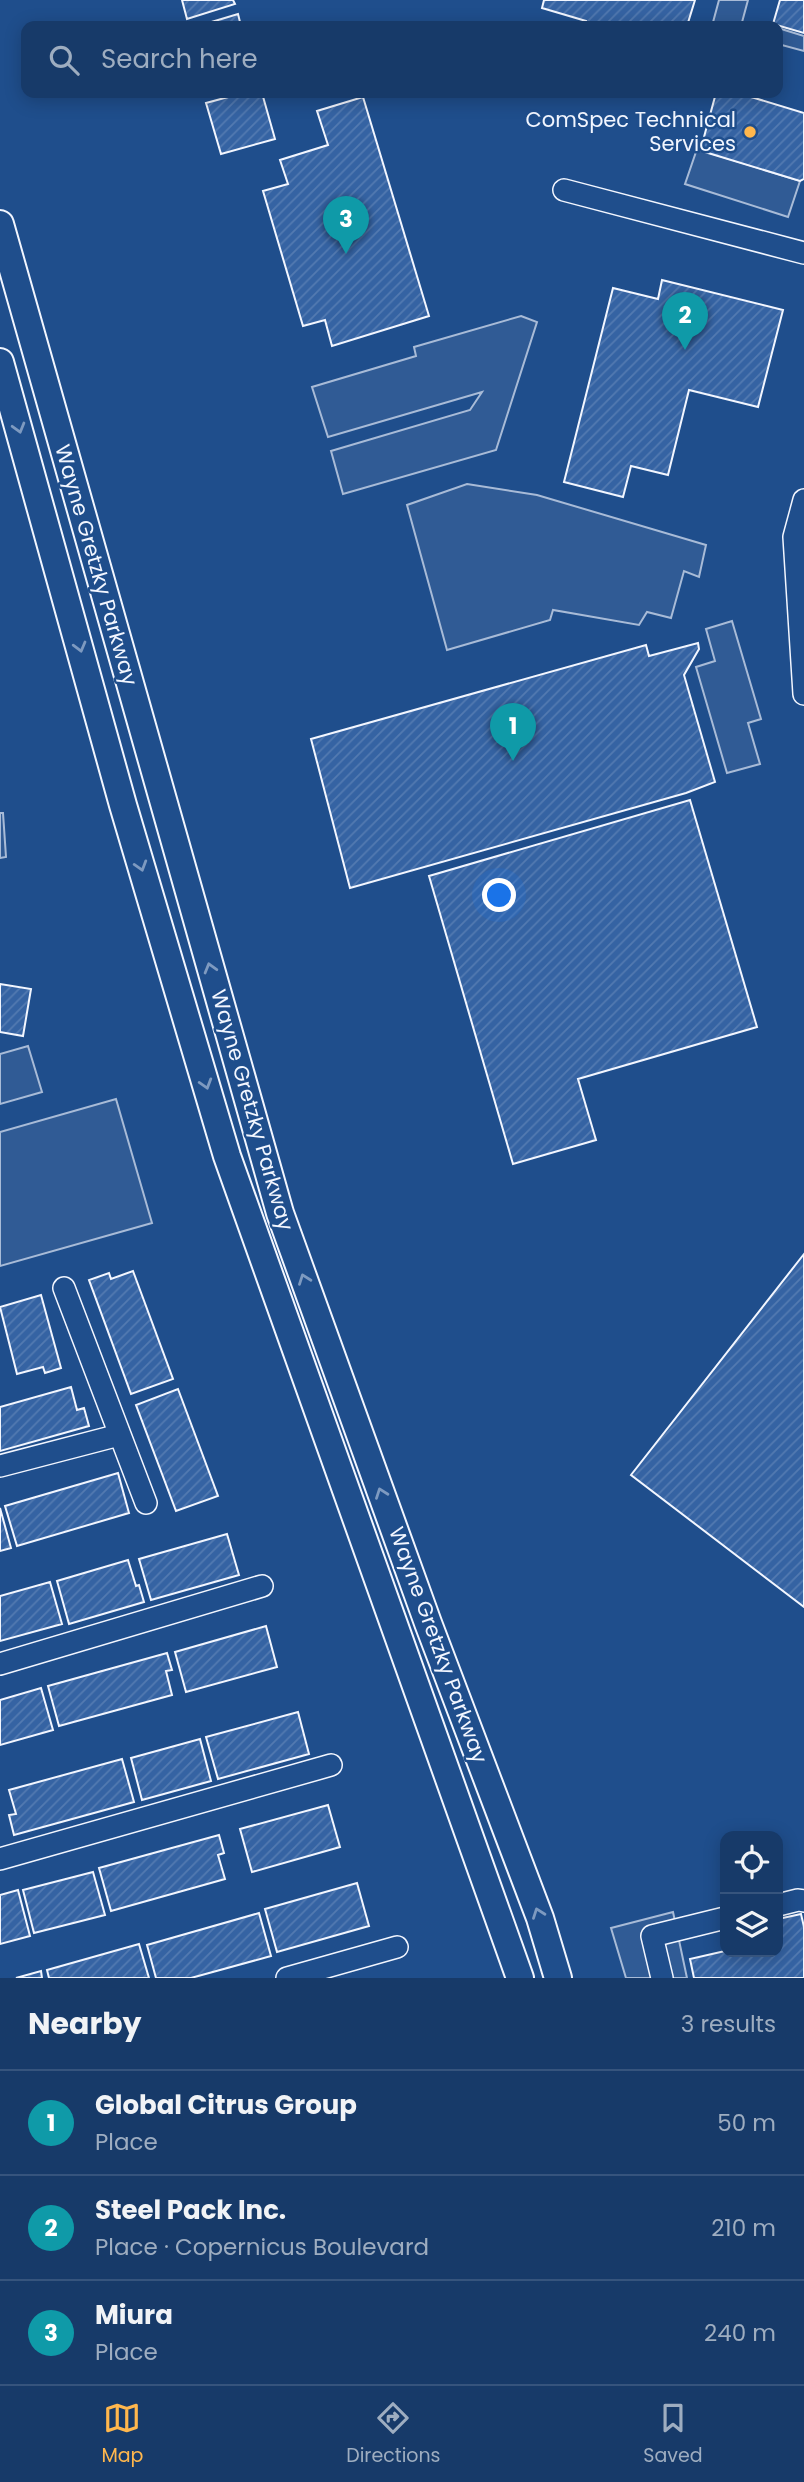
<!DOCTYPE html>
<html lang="en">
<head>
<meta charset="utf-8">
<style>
	body { margin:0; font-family:Poppins,sans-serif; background:#244571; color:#f1f3f6 }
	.controls { position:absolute; right:21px; bottom:21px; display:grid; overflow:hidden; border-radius:14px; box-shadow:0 4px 18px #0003 }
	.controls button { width:63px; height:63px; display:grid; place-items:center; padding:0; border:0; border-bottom:2px solid #36547d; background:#173a69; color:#f1f3f6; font:35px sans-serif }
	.you { position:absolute; left:500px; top:896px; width:24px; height:24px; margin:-18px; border:5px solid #fff; border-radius:50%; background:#1a73e8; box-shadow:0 0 0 10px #1a73e833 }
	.badge { display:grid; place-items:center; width:46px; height:46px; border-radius:50%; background:#ffb74d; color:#fff; font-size:23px; font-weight:700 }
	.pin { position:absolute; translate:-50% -58px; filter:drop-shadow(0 2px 4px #0008) }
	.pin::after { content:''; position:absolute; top:37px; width:24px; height:21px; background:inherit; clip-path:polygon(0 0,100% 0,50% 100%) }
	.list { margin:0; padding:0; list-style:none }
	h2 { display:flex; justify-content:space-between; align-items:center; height:91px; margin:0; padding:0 28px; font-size:30px }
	h2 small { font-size:23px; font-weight:400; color:#9eadc0 }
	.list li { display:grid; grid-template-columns:46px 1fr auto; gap:21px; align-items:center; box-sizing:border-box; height:105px; padding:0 28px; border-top:2px solid #36547d }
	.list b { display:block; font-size:26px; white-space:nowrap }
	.list p { margin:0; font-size:23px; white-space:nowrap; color:#9eadc0 }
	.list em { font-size:23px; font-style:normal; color:#9eadc0 }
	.icon { flex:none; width:38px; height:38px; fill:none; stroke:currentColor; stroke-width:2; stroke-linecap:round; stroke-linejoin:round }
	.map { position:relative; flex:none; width:804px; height:1978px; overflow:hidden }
	.search { position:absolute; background:#173a69; box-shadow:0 4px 18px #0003; left:21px; right:21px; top:21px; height:77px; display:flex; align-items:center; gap:18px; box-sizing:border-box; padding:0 24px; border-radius:14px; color:#9eadc0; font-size:26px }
	.sheet { height:406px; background:#173a69 }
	nav { display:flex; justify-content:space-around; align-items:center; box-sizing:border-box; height:98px; border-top:2px solid #36547d; background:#173a69; font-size:19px; color:#9eadc0 }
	nav a { display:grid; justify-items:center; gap:4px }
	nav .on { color:#ffb74d }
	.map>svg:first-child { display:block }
	.pitch { fill:#305b95; stroke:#a8bbd7; stroke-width:2 }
	.building { fill:url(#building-hatch); stroke:#f2f6ff; stroke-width:2 }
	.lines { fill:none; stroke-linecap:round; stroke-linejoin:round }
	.minor-casing { stroke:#f2f6ff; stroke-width:24 }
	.major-casing { stroke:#f2f6ff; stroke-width:30 }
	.minor { stroke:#1f4e8c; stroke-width:21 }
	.major { stroke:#1f4e8c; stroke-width:26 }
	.oneway { stroke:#7e9ac0 }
	.poi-dot { fill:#ffb74d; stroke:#1f4e8c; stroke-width:2.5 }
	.labels { text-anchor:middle; stroke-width:5; stroke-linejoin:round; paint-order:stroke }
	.poi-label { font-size:21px; fill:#f2f6ff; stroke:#1f4e8c; text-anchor:end }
	.street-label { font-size:21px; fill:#f2f6ff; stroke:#1f4e8c }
</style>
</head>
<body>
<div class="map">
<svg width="804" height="1978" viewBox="0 0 804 1978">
	<defs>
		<pattern id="building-hatch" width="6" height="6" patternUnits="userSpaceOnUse" patternTransform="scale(1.75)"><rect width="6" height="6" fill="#3563a3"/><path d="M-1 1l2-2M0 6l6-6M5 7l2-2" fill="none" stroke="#537ab1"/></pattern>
	</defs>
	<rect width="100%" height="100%" fill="#1f4e8c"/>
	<!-- pitch -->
	<path class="pitch" d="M719,0h29l-7,26h-29z
		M778,28l26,8v15l-26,-7z
		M697,149l103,32 -12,36 -103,-33z
		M521,316l16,6 -41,128 -153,44 -12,-43 139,-41 12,-18 -154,45 -16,-50 104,-31 -2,-9z
		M467,484l70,11 169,50 -7,32 -15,-6 -13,47 -24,-6 -8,13 -86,-15 -3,10 -103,30 -40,-145z
		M732,621l29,98 -13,4 12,41 -33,9 -31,-106 19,-6 -9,-32z
		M0,813h3l3,44 -6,1z
		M28,1046l14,46 -42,12v-50z
		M116,1099l36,124 -152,43v-134z
		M673,1912l14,66h-61l-15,-50z"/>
	<!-- building -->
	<path class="building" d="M182,0h51l2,4 -48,15z
		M544,0h151l-8,26h-102l1,-5 -44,-13z
		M780,0h24v33l-31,-9z
		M238,14l3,12h-43z
		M243,93h19l13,46 -54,15 -15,-51z
		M716,93h22l66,20v66l-4,2 -95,-29 -4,-4z
		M363,97l66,219 -97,30 -7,-26 -22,6 -40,-135 25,-7 -8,-24 48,-15 -11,-34z
		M662,280l121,30 -25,97 -69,-17 -21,85 -37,-9 -8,31 -59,-15 49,-194 45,11z
		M698,643l1,6 -15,26 31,107 -29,11 -336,95 -39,-149 335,-94 3,11z
		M690,800l67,227 -179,52 18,61 -83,24 -84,-288z
		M0,984l31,5 -8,47 -23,-4z
		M804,1254v353l-173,-132z
		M133,1271l40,108 -42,15 -42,-114 20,-7 2,6z
		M41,1295l20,73 -16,5 -2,-6 -26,7 -17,-67z
		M71,1387l6,23 7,-2 5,18 -89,25v-44z
		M178,1389l40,107 -42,15 -40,-106z
		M118,1473l11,40 -112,33 -12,-40z
		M0,1508l11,40 -11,3z
		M227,1534l12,41 -88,25 -12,-41z
		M128,1560l8,26 3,-1 5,17 -75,22 -12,-43z
		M50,1582l12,42 -62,17v-45z
		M266,1626l11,41 -91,25 -11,-40z
		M167,1653l5,17 -6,1 6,24 -113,31 -11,-40z
		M41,1688l12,42 -53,15v-45z
		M298,1712l11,42 -91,25 -12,-42z
		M200,1739l11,42 -69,19 -11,-42z
		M122,1759l12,43 -120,33 -5,-20 7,-1 -7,-24z
		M328,1805l12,42 -88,25 -12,-43z
		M219,1835l5,18 -6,2 7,24 -114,32 -12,-43z
		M93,1872l12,43 -71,18 -11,-43z
		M357,1883l12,43 -92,26 -12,-43z
		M18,1890l12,46 -30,8v-49z
		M259,1913l12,43 -80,22h-35l-9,-33z
		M801,1914l3,13v51h-110l-4,-19 35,-8 53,1v-33z
		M139,1944l10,34h-100l-2,-8z
		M41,1971l1,7h-26z"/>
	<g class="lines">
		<defs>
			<path id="minor" d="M564,190l240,63
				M804,500l-10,37 10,157
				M64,1288l82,215
				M0,1466l119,-31
				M0,1664l262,-78
				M0,1859l331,-94
				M778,1905l20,-5 6,1
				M287,1978l110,-31
				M662,1978l-10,-42 73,-18"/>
			<path id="major" d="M0,224l280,989 148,410 112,295 18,60
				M0,362l123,443 104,351 293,822"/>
		</defs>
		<!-- minor casing -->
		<use href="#minor" class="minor-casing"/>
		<!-- major casing -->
		<use href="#major" class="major-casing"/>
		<!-- minor -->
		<use href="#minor" class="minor"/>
		<!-- major -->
		<use href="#major" class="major"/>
	</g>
	<!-- one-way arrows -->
	<defs><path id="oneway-chevron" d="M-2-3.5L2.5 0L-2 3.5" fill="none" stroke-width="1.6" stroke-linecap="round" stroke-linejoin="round" transform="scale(1.75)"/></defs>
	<g class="oneway">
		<use href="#oneway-chevron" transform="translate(19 428) rotate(74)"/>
		<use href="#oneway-chevron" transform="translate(80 647) rotate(75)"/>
		<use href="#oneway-chevron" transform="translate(141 866) rotate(73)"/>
		<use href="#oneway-chevron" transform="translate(210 968) rotate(-106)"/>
		<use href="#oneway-chevron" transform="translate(206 1084) rotate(73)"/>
		<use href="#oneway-chevron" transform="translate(304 1279) rotate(-110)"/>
		<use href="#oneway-chevron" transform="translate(381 1493) rotate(-110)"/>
		<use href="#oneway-chevron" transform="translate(538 1913) rotate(-110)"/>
	</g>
	<!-- markers -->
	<circle class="poi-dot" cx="750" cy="132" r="7"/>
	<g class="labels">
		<!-- poi labels -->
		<g class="poi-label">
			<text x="736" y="127">ComSpec Technical<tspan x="736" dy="24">Services</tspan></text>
		</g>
		<!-- street labels -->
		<g class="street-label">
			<text transform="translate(96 565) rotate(74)" y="7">Wayne Gretzky Parkway</text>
			<text transform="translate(252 1110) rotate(74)" y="7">Wayne Gretzky Parkway</text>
			<text transform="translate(438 1645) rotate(70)" y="7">Wayne Gretzky Parkway</text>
		</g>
	</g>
</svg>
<div class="controls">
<button><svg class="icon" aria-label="locate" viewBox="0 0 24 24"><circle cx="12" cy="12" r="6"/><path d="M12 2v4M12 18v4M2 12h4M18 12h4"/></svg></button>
<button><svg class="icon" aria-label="layers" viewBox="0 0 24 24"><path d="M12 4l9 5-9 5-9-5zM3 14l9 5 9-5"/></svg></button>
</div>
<div class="you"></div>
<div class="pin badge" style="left:513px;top:761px;background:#0f9aa8">1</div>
<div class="pin badge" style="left:685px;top:350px;background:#0f9aa8">2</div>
<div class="pin badge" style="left:346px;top:254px;background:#0f9aa8">3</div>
<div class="search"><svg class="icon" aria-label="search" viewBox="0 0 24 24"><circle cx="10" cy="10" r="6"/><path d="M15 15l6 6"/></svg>Search here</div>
</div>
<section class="sheet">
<h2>Nearby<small>3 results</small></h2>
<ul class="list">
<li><span class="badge" style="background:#0f9aa8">1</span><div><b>Global Citrus Group</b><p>Place</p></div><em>50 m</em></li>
<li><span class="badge" style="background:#0f9aa8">2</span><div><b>Steel Pack Inc.</b><p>Place · Copernicus Boulevard</p></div><em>210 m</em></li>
<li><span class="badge" style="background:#0f9aa8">3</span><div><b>Miura</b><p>Place</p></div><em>240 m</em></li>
</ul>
</section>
<nav>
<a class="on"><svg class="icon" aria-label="map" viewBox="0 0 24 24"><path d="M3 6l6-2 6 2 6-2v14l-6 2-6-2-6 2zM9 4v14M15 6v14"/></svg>Map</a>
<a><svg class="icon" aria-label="directions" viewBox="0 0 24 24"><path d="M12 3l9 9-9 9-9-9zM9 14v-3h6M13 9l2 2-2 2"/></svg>Directions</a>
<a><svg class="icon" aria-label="saved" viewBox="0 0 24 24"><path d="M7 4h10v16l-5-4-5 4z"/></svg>Saved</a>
</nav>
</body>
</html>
